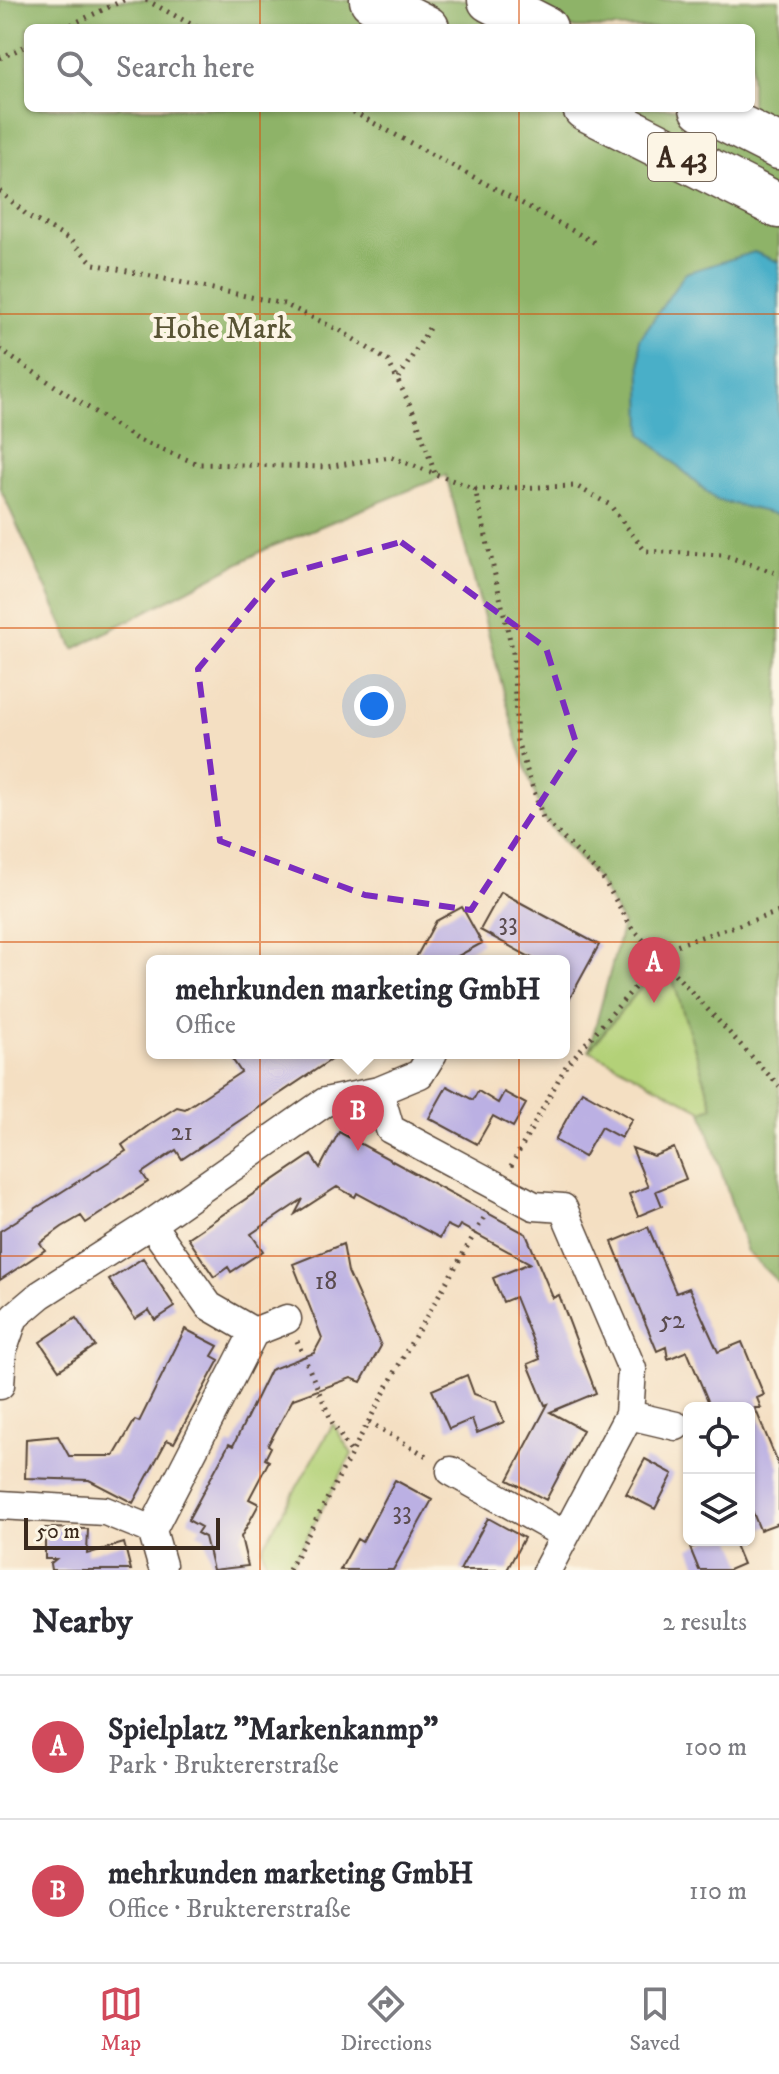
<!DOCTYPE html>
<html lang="en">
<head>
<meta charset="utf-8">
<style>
	body { margin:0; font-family:"IM FELL DW Pica",serif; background:#f7f7f7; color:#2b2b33 }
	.controls { position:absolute; right:24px; bottom:24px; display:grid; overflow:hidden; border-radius:12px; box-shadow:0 2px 6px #0004 }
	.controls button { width:72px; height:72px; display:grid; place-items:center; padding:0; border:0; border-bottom:2px solid #e1e1e2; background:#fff; color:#2b2b33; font:40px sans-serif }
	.scale { position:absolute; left:24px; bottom:20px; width:196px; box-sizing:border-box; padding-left:8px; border:4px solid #3b2a1e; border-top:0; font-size:22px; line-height:28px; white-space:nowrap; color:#3b2a1e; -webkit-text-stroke:6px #fcf5e5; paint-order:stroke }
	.you { position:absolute; left:374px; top:706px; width:28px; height:28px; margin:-20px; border:6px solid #fff; border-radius:50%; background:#1a73e8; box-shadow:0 0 0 12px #1a73e833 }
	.badge { display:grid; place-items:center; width:52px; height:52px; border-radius:50%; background:#d1495b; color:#fff; font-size:26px; font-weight:700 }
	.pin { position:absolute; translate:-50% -66px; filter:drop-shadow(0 2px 4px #0008) }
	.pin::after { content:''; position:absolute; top:42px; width:28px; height:24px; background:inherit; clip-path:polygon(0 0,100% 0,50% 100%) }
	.popup { position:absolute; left:146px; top:955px; width:424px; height:104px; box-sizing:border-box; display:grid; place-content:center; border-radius:12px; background:#fff; filter:drop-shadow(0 2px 6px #0005); font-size:26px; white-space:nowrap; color:#7c7c81 }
	.popup b { font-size:30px; color:#2b2b33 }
	.popup::after { content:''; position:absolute; left:50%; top:100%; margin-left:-16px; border:16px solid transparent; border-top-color:#fff }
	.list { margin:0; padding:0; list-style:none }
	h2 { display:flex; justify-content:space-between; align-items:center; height:104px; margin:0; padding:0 32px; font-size:34px }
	h2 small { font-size:26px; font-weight:400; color:#7c7c81 }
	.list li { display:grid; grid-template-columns:52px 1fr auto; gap:24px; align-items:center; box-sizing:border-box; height:144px; padding:0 32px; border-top:2px solid #e1e1e2 }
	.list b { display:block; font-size:30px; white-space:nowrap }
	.list p { margin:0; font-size:26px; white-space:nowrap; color:#7c7c81 }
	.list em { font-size:26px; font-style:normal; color:#7c7c81 }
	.icon { flex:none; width:44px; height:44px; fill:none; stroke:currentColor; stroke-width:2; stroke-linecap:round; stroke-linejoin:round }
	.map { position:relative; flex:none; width:779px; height:1570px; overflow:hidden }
	.search { position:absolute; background:#fff; box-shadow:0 2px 6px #0004; left:24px; right:24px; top:24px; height:88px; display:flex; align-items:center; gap:20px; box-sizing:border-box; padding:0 28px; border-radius:12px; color:#7c7c81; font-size:30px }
	.sheet { height:392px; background:#fff }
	nav { display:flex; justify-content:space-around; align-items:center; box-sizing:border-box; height:112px; border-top:2px solid #e1e1e2; background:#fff; font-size:22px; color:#7c7c81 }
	nav a { display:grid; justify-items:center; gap:4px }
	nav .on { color:#d1495b }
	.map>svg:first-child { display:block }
	.green { fill:#b3d178; stroke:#777e4b; stroke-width:2 }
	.forest { fill:#8eb368; stroke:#646e43; stroke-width:2; fill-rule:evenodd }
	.water { fill:#49afc8; stroke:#426c73; stroke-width:2 }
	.building { fill:#bbb0e3 }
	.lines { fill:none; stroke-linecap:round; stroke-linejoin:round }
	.street-casing { stroke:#574537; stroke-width:31 }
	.highway-casing { stroke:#574537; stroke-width:47 }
	.path { stroke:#574537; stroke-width:5; stroke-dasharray:2 6; stroke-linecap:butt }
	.street { stroke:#fff; stroke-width:28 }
	.highway { stroke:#fff; stroke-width:44 }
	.marked { fill:none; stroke:#7b2cbf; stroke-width:6; stroke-dasharray:16 10; stroke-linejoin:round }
	.grid { fill:none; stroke:#d7540e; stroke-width:2; stroke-opacity:0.55 }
	.labels { text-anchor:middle; stroke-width:8; stroke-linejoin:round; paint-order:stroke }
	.number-label { font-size:26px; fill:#5b4c4f }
	.shield { fill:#fcf5e5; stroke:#75675a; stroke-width:2 }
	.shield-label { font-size:28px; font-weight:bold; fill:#3b2a1e }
	.park-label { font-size:30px; fill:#595434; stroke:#fcf5e5 }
</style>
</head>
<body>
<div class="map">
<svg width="779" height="1570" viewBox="0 0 779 1570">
	<rect width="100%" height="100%" fill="#fcf5e5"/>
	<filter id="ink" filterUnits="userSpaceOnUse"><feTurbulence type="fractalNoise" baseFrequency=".0125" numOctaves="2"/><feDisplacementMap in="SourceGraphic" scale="16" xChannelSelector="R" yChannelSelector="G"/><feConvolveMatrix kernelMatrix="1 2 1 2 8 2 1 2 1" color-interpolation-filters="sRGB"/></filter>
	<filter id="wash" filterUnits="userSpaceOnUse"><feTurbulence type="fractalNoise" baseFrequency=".006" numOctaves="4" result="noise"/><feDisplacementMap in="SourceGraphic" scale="32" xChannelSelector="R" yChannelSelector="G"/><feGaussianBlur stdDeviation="1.8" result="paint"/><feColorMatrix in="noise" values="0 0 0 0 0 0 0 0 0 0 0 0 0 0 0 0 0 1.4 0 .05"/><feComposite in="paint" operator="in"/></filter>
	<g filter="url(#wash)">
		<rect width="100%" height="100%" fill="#f4dfc2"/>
		<!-- green -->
		<path class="green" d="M666,957l48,150 -12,4 -113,-61z
			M333,1424l19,30 -63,116h-20l-7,-22z"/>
		<!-- forest -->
		<path class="forest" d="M0,0h779v1283l-32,-31 -45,-141 11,-4 -47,-149 -77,92 34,-126 -25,-44 -55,-62 -26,-77 -71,-266 -178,73 -194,101 -74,-161zM28,28h723v80h-723z"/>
		<!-- water -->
		<path class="water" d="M754,252l25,10v253l-63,-15 -74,-66 -2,-95 45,-66z"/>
		<g id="blocks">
			<!-- building -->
			<path class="building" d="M501,892l98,53 -35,64v-48h-27l-57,-31z
				M462,907l20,36 -33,18h-35l22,-40z
				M228,1053h113l-159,106 -6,-9 -34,23 6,9 -62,41 -5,-7 -19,11 -22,16 5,7 -45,30v-49l126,-80 -4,-6 27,-20 28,-18 8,2 56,-37z
				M447,1086l26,14 5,-9 20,12 6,-11 22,12 -13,23 -20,-11 -16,28 -48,-26z
				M582,1091l50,28 -11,19 -20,-11 -17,30 -29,-17z
				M339,1132l187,102 27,64 6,-3 37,98 -46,19 33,18 -37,70 -38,-20 40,-76 -3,1 -17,-41 12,-5 -25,-62 -12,5 -10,-24 37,-15 -70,-38 -3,5 -10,-5 -7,13 -83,-45 -2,4 -18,-10 -42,27 8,-15 -52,35 12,17 -32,21 -3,-5 -14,10 -26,-39 123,-83 9,13z
				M632,1148l22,8 20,-8 12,31 -30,12 6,15 -24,10 -9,-22 19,-7z
				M648,1227l28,66 13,-5 29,64 24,-10 22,53 -7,3 4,10h-6l24,58v57l-19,7 -11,-27v-95h-38l-24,-57 -19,8 -2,-12 -9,4 -45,-109z
				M343,1244l5,28 33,74 -20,36 -10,-4 -58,21 -25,46 3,2 -6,12 4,2 -20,38 10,5 -18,33 7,29 -35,4 -8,-33 -8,-4 4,-6 -13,-7 41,-76 4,2 37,-76 44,-17 8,-15 -29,-74z
				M143,1258l32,49 -20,13 -6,-10 -14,9 -26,-39z
				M76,1318l19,28 -36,24 -19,-28z
				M185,1329l33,17 -6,10 7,4 -45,83 -7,-3 -34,63 -44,-23 -64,-2 1,-39 32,-3 11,20h45l21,-36 4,2z
				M467,1375l7,19 22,8 8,20 -27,11 -5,-14 -23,10 -17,-39z
				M645,1459l28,15 -18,35 -29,-15z
				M395,1480l37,20 -39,70h-53l17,-31 5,3z
				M488,1518l36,20 -17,32h-47z
				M45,1528l43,1 -1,25 37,-11 7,27h-80l-1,-6 6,-5h-11z
				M710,1540h23l10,24 -14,6h-30l-9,-22z"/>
		</g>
	</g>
	<g filter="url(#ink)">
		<use href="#blocks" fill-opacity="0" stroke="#574537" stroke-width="2"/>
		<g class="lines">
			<defs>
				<path id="street" d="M379,1091l11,38 144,77 29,2 69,161 -3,46 -82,155
					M254,1332l33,-13
					M0,1385l2,-33 12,-35 26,-22 111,-71 174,-122 54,-11 41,-17 13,-21
					M629,1415l47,11
					M451,1471l114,64
					M0,1505l105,6 47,19 102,-198 -45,-26 -58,-82
					M152,1530l10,35"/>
				<path id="highway" d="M372,0l55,28
					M490,0l55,28
					M585,108l194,98
					M702,108l77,39"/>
			</defs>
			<!-- street casing -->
			<use href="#street" class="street-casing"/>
			<!-- highway casing -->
			<use href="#highway" class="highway-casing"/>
			<!-- path -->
			<path class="path" d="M146,0l52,28
				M64,28l60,-28
				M0,58l28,-13
				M346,108l253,137
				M0,191l28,25 42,24 24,24 190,40 57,27 47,30 27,54 20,59
				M0,350l136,89 62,25 128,3 65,-10 84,32 38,164 4,88 26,77 59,59 30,51 147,158
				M399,378l32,-53
				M475,489l101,-3 34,19 35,46 78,4 56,19
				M511,1166l55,-100 104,-119 109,-35
				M297,1341l36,83 19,30
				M369,1422l61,36
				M289,1570l119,-222 80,-137"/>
			<!-- street -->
			<use href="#street" class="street"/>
			<!-- highway -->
			<use href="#highway" class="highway"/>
		</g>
	</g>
	<!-- marked area -->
	<path class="marked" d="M401,542l145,106 31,98 -106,164 -106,-15 -145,-54 -22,-172 77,-92z"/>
	<!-- grid -->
	<path class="grid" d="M260,0v28M519,0v28M260,108v1462M519,108v1462M0,314h779M0,628h779M0,942h779M0,1256h779"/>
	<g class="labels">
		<!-- number labels -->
		<g class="number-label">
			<text x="508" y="930">33</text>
			<text x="182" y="1140">21</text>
			<text x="326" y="1289">18</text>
			<text x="672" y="1328">52</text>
			<text x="402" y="1519">33</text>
		</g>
		<!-- shield labels -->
		<rect class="shield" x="648" y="133" width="68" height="48" rx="6"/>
		<g class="shield-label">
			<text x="682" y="167">A 43</text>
		</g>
		<!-- park labels -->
		<g class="park-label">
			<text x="222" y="338">Hohe Mark</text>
		</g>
	</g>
</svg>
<div class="controls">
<button><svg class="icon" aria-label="locate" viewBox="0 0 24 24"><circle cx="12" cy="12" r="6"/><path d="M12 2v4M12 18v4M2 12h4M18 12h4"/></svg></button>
<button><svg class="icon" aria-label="layers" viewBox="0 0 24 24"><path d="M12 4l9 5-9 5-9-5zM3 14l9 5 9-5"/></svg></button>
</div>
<div class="scale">50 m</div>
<div class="you"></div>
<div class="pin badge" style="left:654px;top:1003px">A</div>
<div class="pin badge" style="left:358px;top:1151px">B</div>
<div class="popup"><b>mehrkunden marketing GmbH</b>Office</div>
<div class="search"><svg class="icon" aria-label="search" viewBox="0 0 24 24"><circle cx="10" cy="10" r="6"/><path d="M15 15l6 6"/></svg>Search here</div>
</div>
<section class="sheet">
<h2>Nearby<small>2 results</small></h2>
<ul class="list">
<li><span class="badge">A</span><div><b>Spielplatz &quot;Markenkanmp&quot;</b><p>Park · Bruktererstraße</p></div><em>100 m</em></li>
<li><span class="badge">B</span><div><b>mehrkunden marketing GmbH</b><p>Office · Bruktererstraße</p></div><em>110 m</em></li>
</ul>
</section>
<nav>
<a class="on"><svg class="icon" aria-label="map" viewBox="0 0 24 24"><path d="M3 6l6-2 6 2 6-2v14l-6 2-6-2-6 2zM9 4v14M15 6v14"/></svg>Map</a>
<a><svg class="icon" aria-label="directions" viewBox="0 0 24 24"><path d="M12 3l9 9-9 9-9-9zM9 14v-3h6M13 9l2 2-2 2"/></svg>Directions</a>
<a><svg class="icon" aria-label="saved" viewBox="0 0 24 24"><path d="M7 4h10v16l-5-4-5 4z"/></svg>Saved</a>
</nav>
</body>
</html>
